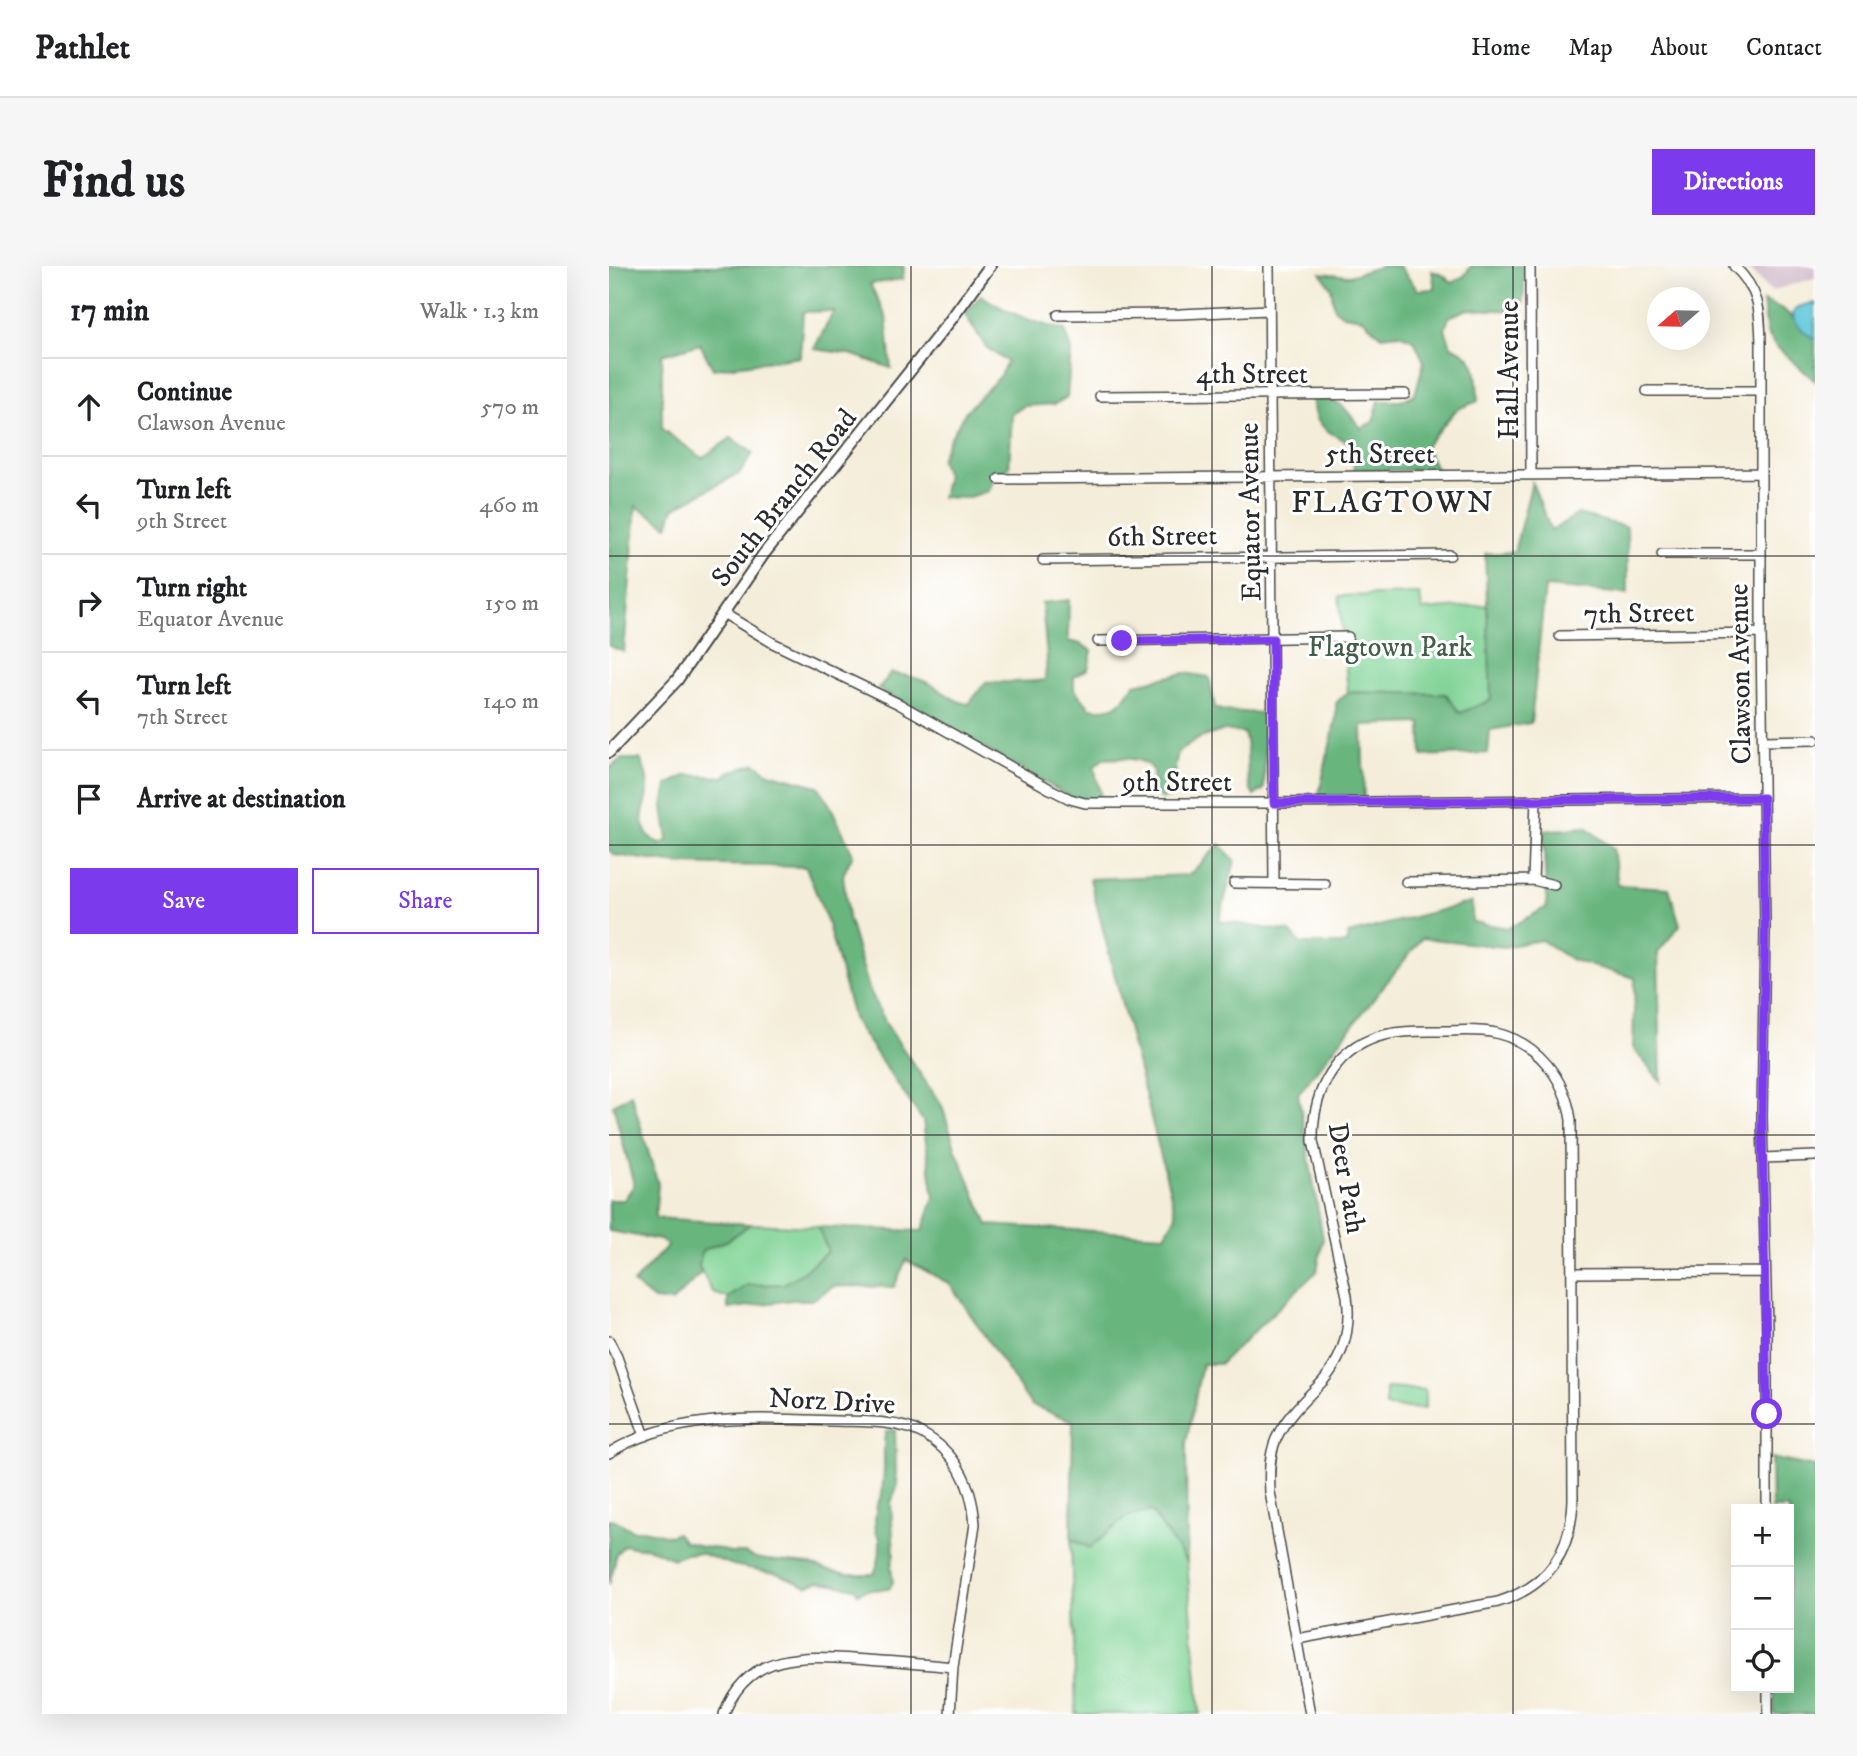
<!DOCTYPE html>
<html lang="en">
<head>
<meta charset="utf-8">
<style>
	body { margin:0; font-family:"IM FELL DW Pica",serif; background:#f6f6f6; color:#202124 }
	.controls { position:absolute; right:21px; bottom:21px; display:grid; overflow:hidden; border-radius:0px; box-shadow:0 7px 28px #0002 }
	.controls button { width:63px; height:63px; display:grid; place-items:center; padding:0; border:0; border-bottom:2px solid #e0e0e0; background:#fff; color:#202124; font:35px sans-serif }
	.compass { position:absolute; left:1038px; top:21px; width:63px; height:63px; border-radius:50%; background:#fff; box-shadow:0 7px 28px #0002; rotate:250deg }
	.stop { position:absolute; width:21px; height:21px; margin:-16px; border:5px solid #7c3aed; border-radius:50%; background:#fff }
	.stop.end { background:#7c3aed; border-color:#fff; box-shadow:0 2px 7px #0008 }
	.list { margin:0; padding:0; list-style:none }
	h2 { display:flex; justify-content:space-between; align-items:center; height:91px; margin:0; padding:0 28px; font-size:30px }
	h2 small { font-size:23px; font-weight:400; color:#757577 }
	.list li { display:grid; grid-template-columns:46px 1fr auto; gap:21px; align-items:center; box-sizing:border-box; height:98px; padding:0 28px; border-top:2px solid #e0e0e0 }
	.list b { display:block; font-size:26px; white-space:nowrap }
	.list p { margin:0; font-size:23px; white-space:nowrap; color:#757577 }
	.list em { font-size:23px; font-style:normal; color:#757577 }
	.actions { display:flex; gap:14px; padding:21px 28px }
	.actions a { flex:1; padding:16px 0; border:2px solid #7c3aed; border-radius:0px; text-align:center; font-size:24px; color:#7c3aed }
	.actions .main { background:#7c3aed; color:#fff }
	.icon { flex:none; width:38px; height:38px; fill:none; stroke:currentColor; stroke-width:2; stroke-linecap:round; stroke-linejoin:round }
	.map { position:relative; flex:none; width:1206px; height:1448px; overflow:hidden; border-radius:0px }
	header { display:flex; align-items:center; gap:42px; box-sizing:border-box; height:98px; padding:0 35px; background:#fff; border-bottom:2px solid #e0e0e0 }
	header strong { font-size:33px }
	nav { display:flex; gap:38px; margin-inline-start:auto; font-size:24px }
	.intro { display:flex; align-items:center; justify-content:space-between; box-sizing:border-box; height:168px; padding:0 42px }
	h1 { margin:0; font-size:49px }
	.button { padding:18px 32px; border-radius:0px; background:#7c3aed; color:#fff; font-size:24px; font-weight:700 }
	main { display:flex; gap:42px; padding:0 42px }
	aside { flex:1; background:#fff; border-radius:0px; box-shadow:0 7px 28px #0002 }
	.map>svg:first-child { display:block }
	.industrial { fill:#d1bdcb }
	.green { fill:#80d395; stroke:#567f60; stroke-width:2 }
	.forest { fill:#68b57e; stroke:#4a7054; stroke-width:2 }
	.water { fill:#5ec7da; stroke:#447982; stroke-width:2 }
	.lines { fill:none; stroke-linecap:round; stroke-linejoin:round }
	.minor-casing { stroke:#494845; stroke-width:12 }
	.tertiary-casing { stroke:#494845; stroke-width:14 }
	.minor { stroke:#fff; stroke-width:9 }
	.tertiary { stroke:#fff; stroke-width:10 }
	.route { stroke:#7c3aed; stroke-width:9 }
	.grid { fill:none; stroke:#2b2b2b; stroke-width:2; stroke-opacity:0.55 }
	.labels { text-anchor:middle; stroke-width:6; stroke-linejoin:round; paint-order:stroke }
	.street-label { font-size:28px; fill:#2b2b2b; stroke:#fff }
	.park-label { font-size:28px; fill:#445d4b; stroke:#fff }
	.quarter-label { font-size:32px; letter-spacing:2px; fill:#2b2b2b; stroke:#fff }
</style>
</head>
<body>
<header>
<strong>Pathlet</strong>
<nav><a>Home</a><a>Map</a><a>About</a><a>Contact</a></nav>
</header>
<div class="intro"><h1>Find us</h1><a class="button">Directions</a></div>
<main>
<aside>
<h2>17 min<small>Walk · 1.3 km</small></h2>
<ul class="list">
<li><svg class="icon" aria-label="ahead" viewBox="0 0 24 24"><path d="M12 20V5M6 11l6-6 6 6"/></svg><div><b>Continue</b><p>Clawson Avenue</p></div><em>570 m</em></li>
<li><svg class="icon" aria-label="left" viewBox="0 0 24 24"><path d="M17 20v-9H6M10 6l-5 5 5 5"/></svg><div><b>Turn left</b><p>9th Street</p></div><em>460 m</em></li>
<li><svg class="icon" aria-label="right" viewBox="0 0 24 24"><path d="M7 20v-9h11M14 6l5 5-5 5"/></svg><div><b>Turn right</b><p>Equator Avenue</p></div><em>150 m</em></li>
<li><svg class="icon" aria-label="left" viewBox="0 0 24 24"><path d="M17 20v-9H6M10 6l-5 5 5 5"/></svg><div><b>Turn left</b><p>7th Street</p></div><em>140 m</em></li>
<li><svg class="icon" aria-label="arrive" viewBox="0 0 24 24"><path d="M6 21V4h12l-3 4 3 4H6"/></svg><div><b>Arrive at destination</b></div></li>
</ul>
<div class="actions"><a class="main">Save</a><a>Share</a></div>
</aside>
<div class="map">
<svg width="1206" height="1448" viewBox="0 0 1206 1448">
	<rect width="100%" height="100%" fill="#fff"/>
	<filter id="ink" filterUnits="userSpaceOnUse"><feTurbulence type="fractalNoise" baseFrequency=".0143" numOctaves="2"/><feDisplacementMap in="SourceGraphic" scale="14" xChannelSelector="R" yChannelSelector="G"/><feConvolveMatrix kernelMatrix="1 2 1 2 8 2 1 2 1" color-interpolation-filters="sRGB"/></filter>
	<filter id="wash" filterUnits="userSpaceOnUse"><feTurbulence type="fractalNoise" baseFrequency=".00686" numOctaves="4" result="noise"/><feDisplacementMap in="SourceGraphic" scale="28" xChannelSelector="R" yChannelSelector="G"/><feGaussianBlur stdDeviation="1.57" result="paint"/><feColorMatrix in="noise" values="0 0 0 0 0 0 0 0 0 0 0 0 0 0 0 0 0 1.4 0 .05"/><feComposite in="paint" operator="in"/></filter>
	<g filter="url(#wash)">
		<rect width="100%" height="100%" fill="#f4edd9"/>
		<!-- industrial -->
		<path class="industrial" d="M1137,0h69v12l-44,13z"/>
		<!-- green -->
		<path class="green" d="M811,328l2,16 65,-5 5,95 -32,14 -14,-20 -98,-2 -9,-96z
			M141,958l68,3 10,24 -26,22 -19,11 -35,1 -20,13 -15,-5 -15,-28 5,-15 25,-10z
			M777,1122l39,2v19l-39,-2z
			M542,1245l36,51 13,152h-124l-5,-175 19,9 36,-31z"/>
		<!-- forest -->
		<path class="forest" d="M0,0h295l-1,13 -33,5 16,32 5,52 -41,-14 -36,-5 20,-38 -31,1 -3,45 -87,12 -13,-25 -38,11v74l40,29 29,-20 22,15 -13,20 -66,35 -6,18 -32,-20 -12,146 -15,-6z
			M773,0h17l19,24 17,-1 -3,-18 11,4 9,8 13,-8 6,-9h52l1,26 -3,19 -53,-2 -19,8 -4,12 6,17c29,11 25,28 27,55l-21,8 -32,37 12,24h-83l-1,-21 -6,-7 -21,-12 -9,-11 -5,-19c33,-1 30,6 49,28l12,-6 6,-21h22l14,-7 9,-32 -10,-22 -15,-6 -18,2 -19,-18 -19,-3 -9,-7 -3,-20 -10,-15 28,3z
			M372,29c28,19 51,27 84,35l6,21 -4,46 -12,7 -31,2 -12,8 -3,54 -14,7 -6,16 -23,7 -24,-1 5,-22 -7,-15 8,-18 18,-31 33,-34 8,-15 -21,-15 -21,-33z
			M1154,35l20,8 32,29v43l-40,-36 -8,-12z
			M923,216l19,49 27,-17 49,13 1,67 -83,-7 -14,136 -41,7 -2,23 -66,3 -1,-33 -59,2 2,75 -47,3 19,-85v-15l12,-11 98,2 14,19 31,-13 -6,-146 29,-2z
			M460,334l-1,41 13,3 11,7 -4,18 -14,7v13l16,19c25,4 32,-4 45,-24l50,-11 24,4 6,31 9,3 40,2 2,17 -2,59 -10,7c-11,-18 -3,-43 -10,-63l-19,-3 -25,8 -22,14 -3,14 3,22 -4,8 -13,3 -7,-8 -1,-22c-12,-13 -33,-11 -50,-10l-9,8 8,34h-17l-16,-5 -191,-107 13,-16c11,2 23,3 33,8 16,6 29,22 45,23l16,-21c21,-2 40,0 60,-3l2,-23 -5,-54z
			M12,493h19c5,9 8,21 8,32 0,8 -4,15 -5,22 -2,14 5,27 18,31l7,-4 -5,-34 4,-21 20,-10 37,2 5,-5 26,-9 14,10 49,13 13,21 22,47 -10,21 5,42 21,72 19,38 54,79 14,44 32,75 177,10 11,-20 -86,-336 99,-4 31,-31 15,17 -16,60 71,11 11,12h45l2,-10 124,-32v20l37,6 38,-21 -4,-76 43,-4 27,22 5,36 51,3 11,37 -22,27 3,130 -28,-34 2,-70 -63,-18 -31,-20 -37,7 -82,-9 -124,156 25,145 -6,32 -97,93h-18l-16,79 1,119 -36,-51 -25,6 -36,31 -19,-9 2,-118 -42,-16 -81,-121 -44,-24 -12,27 -60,-1 -22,14h-21l-63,9v-11l20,-13 35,-1 19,-11 26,-22 -10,-24 104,4 12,-33 -11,-77 -69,-100 -27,-100 -21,-54 -127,-3 -64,-9 -6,-5v-81z
			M22,828l27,90 -3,34 95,6 -22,16 -25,10 -5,15 4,7 -30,30 -18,-2 -21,-17 35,-38 -8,-5 -51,-9v-31h15l10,-15 -21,-80z
			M286,1164l1,45 2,10 -7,18 3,51 -3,13 2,15 -4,7 -24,1 -7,3 -4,-5 -36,-7 -11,5 -28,-12 -46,-9 -33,-12 -14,1 -13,5 -27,-12 -9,1 -13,-3 -9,10c2,11 -5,20 -6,30v-66l6,1 17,10h11l27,6 7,-3 7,9 10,2 7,3 20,2 9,4h15l11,5 11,2 43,4 17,6 22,4h25c6,-12 6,-23 6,-36l-4,-6 -1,-13 2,-14 5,-10 2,-25v-30l2,-9z
			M1162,1192l44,9v247h-41v-26h15v-179h-17z"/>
		<!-- water -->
		<path class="water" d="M1206,37v37c-20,-14 -37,-33 0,-37z"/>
	</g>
	<g filter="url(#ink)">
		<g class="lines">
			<defs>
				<path id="minor" d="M660,0l5,617
					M921,0l1,208
					M1125,0c26,25 26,43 27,78v289l4,296 -3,188 5,212v180
					M449,49l122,-1 89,-4
					M1038,125h114
					M491,130l305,-2
					M390,213l762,-6
					M1053,288h99
					M434,294l407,-5
					M114,347l50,30 126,61 151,85 20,10 15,4h189l489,-5
					M951,370l201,-3
					M489,375l250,-4
					M1154,475l52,-1
					M924,614l3,-80
					M797,616l127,-2 21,5
					M625,617l91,1
					M1154,892l52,-2
					M963,1007l193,-1
					M0,1075l8,16 28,79
					M0,1187c67,-42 153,-34 228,-32 28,1 58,-1 84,12 36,19 51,51 54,91l-22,143 -3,47
					M688,1373l201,-37c51,-16 73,-50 75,-102l-2,-380c-6,-42 -33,-77 -75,-87 -18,-4 -36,-2 -53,-2 -18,0 -36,-1 -54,3 -52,10 -77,56 -76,107l34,155c4,31 -3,61 -24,85 -17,18 -36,34 -47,58 -7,17 -7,35 -6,53l40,222
					M1159,1422v26
					M115,1448c25,-66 85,-58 143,-54 29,2 57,4 86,7"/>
				<path id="tertiary" d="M0,486l68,-72 86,-125 186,-233 41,-56"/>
			</defs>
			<!-- minor casing -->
			<use href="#minor" class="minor-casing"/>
			<!-- tertiary casing -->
			<use href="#tertiary" class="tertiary-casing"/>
			<!-- minor -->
			<use href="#minor" class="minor"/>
			<!-- tertiary -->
			<use href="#tertiary" class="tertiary"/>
		</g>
	</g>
	<g class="lines" filter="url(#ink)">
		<!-- route -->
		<path class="route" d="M513,375l151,-2 1,164 489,-5 2,131 -3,188 5,297"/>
	</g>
	<!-- grid -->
	<path class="grid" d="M302,0v1448M603,0v1448M904,0v1448M0,290h1206M0,579h1206M0,869h1206M0,1158h1206"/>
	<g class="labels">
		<!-- street labels -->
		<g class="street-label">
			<text transform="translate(899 104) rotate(-90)" y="10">Hall Avenue</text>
			<text x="643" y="117">4th Street</text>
			<text x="771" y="197">5th Street</text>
			<text transform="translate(174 231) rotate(-52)" y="10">South Branch Road</text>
			<text transform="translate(640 246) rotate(-91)" y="10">Equator Avenue</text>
			<text transform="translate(553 269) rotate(-1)" y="10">6th Street</text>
			<text transform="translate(1030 346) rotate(-1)" y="10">7th Street</text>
			<text transform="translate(1130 408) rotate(-91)" y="10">Clawson Avenue</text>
			<text x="568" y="525">9th Street</text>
			<text transform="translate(739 912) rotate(80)" y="10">Deer Path</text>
			<text transform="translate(223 1134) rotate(3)" y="10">Norz Drive</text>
		</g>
		<!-- park labels -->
		<g class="park-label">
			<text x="781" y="390">Flagtown Park</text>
		</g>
		<!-- quarter labels -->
		<g class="quarter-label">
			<text x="784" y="246">FLAGTOWN</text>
		</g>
	</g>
</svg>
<div class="controls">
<button>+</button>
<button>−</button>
<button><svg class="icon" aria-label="locate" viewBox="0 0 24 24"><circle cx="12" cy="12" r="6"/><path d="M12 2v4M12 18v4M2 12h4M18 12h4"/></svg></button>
</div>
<svg class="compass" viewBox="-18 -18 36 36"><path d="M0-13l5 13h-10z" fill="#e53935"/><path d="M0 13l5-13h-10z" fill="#757577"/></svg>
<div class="stop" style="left:1158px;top:1148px"></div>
<div class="stop end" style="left:513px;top:375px"></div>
</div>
</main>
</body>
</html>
